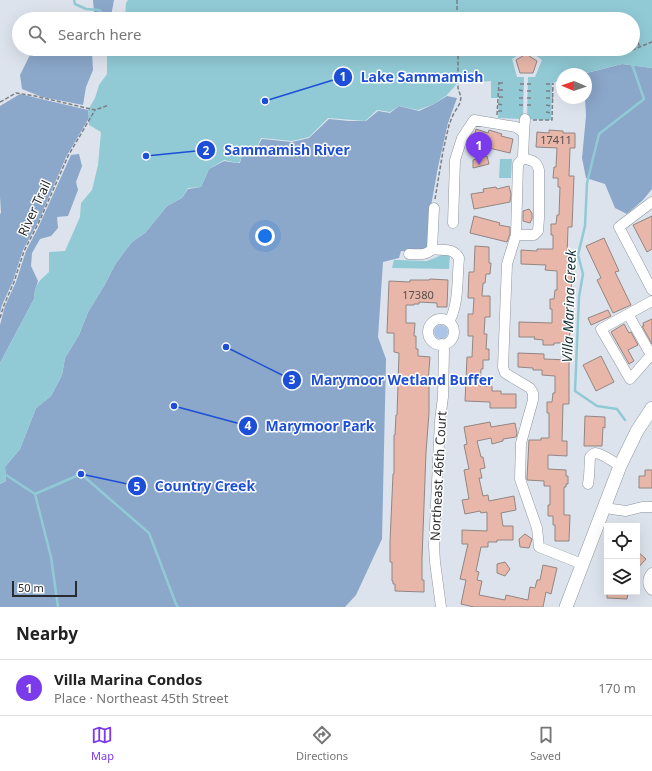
<!DOCTYPE html>
<html lang="en">
<head>
<meta charset="utf-8">
<style>
	body { margin:0; font-family:"Noto Sans",sans-serif; background:#f2f2f2; color:#222 }
	.controls { position:absolute; right:12px; bottom:12px; display:grid; overflow:hidden; border-radius:0px; box-shadow:0 4px 16px #0002 }
	.controls button { width:36px; height:36px; display:grid; place-items:center; padding:0; border:0; border-bottom:1px solid #e0e0e0; background:#fff; color:#222; font:20px sans-serif }
	.compass { position:absolute; left:556px; top:68px; width:36px; height:36px; border-radius:50%; background:#fff; box-shadow:0 4px 16px #0002; rotate:272deg }
	.scale { position:absolute; left:12px; bottom:10px; width:65px; box-sizing:border-box; padding-left:4px; border:2px solid #282a2d; border-top:0; font-size:11px; line-height:14px; white-space:nowrap; color:#282a2d; -webkit-text-stroke:3px #fff; paint-order:stroke }
	.you { position:absolute; left:265px; top:236px; width:14px; height:14px; margin:-10px; border:3px solid #fff; border-radius:50%; background:#1a73e8; box-shadow:0 0 0 6px #1a73e833 }
	.badge { display:grid; place-items:center; width:26px; height:26px; border-radius:50%; background:#7c3aed; color:#fff; font-size:13px; font-weight:700 }
	.pin { position:absolute; translate:-50% -33px; filter:drop-shadow(0 1px 2px #0008) }
	.pin::after { content:''; position:absolute; top:21px; width:14px; height:12px; background:inherit; clip-path:polygon(0 0,100% 0,50% 100%) }
	.list { margin:0; padding:0; list-style:none }
	h2 { display:flex; justify-content:space-between; align-items:center; height:52px; margin:0; padding:0 16px; font-size:17px }
	h2 small { font-size:13px; font-weight:400; color:#767676 }
	.list li { display:grid; grid-template-columns:26px 1fr auto; gap:12px; align-items:center; box-sizing:border-box; height:56px; padding:0 16px; border-top:1px solid #e0e0e0 }
	.list b { display:block; font-size:15px; white-space:nowrap }
	.list p { margin:0; font-size:13px; white-space:nowrap; color:#767676 }
	.list em { font-size:13px; font-style:normal; color:#767676 }
	.icon { flex:none; width:22px; height:22px; fill:none; stroke:currentColor; stroke-width:2; stroke-linecap:round; stroke-linejoin:round }
	.map { position:relative; flex:none; width:652px; height:607px; overflow:hidden }
	.search { position:absolute; background:#fff; box-shadow:0 4px 16px #0002; left:12px; right:12px; top:12px; height:44px; display:flex; align-items:center; gap:10px; box-sizing:border-box; padding:0 14px; border-radius:22px; color:#767676; font-size:15px }
	.sheet { height:108px; background:#fff }
	nav { display:flex; justify-content:space-around; align-items:center; box-sizing:border-box; height:56px; border-top:1px solid #e0e0e0; background:#fff; font-size:11px; color:#767676 }
	nav a { display:grid; justify-items:center; gap:2px }
	nav .on { color:#7c3aed }
	.map>svg:first-child { display:block }
	.green { fill:#abc5e6 }
	.forest { fill:#8ba7ca }
	.water { fill:#91cad5 }
	.pier { fill:#dde3ec }
	.lines { fill:none; stroke-linecap:round; stroke-linejoin:round }
	.stream { stroke:#91cad5; stroke-width:2.5 }
	.building { fill:#e8b7a9; stroke:#918683 }
	.minor-casing { stroke:#8f969e; stroke-width:11 }
	.major-casing { stroke:#8f969e; stroke-width:14 }
	.path { stroke:#7b7f85; stroke-width:1.5; stroke-dasharray:4 2; stroke-linecap:butt }
	.minor { stroke:#fff; stroke-width:10 }
	.major { stroke:#fff; stroke-width:13 }
	.labels { text-anchor:middle; stroke-width:3; stroke-linejoin:round; paint-order:stroke }
	.number-label { font-size:11px; fill:#584d4c }
	.street-label { font-size:13px; fill:#282a2d; stroke:#fff }
	.water-label { font-size:14px; font-style:italic; fill:#133136; stroke:#fff }
	.leader { fill:none; stroke:#1d4ed8; stroke-width:1.5 }
	.callout-dot { fill:#1d4ed8; stroke:#fff; stroke-width:1.5 }
	.mark-label { font-size:12px; text-anchor:middle; font-weight:bold; fill:#fff }
	.callout-label { font-size:14px; text-anchor:middle; font-weight:bold; fill:#1d4ed8; stroke:#fff; stroke-width:3; stroke-linejoin:round; paint-order:stroke }
</style>
</head>
<body>
<div class="map">
<svg width="652" height="607" viewBox="0 0 652 607">
	<rect width="100%" height="100%" fill="#dde3ec"/>
	<!-- green -->
	<path class="green" d="M434 332a7 7 0 1 1 14 0a7 7 0 1 1-14 0Z"/>
	<!-- forest -->
	<path class="forest" d="M93,0h21l-3,16 -2,3h-22l7,-7z
		M29,49h65l-2,3 1,18 -7,17 -3,18 -41,-8 -20,-8 -2,-14 10,-20z
		M622,64l30,4v121l-9,11 -16,14 -12,-6 -10,-24 -19,-6 -4,-20 4,-42 -1,-18h1v-24h-3z
		M20,94l68,16 1,8 -23,39 -27,63 -16,30 -10,31 -11,24 -2,8v-99l1,-1 -1,-17v-90z
		M447,96l10,2 -9,25 -10,44 -7,39 -3,43 -8,2h-19l-2,7 -16,4 -5,75 8,22 -4,180 -26,56 -11,12h-345v-123l6,-3 -1,-14 15,-18 16,-41 15,-12 11,-21 3,-17 14,-23 9,-23 16,-26 12,-23 16,-21 13,-9 22,-27 15,-8 6,-9 13,-2 8,-18 15,-8 13,2h3l4,-16 12,2 6,-10 30,3 17,-4 20,-19 20,2h17l12,-10 12,2 9,-7 20,5 15,-7z
		M79,154l3,12 -6,16 2,8 -10,26 -11,1 1,11 -7,8 -11,3 -8,14 -1,13 7,15 -3,9 -1,9 -34,64v-38l5,-19 11,-24 10,-31 12,-23 33,-73z"/>
	<!-- water -->
	<path class="water" d="M128,0h524v68l-30,-4 -40,10h-20v6l-10,3 -1,37 -53,-2 1,-20h-8v-17l-12,1 -17,-4 -15,17 -13,9 -16,6 -19,-4 -9,6 -13,-2 -12,11 -37,-3 -19,19 -17,4 -31,-3 -5,11 -12,-2 -4,15 -3,1 -13,-3 -15,9 -8,18 -13,1 -6,10 -15,8 -22,27 -13,9 -16,21 -12,23 -16,26 -9,23 -14,23 -3,17 -11,21 -15,12 -16,41 -15,18 1,14 -6,3v-121l34,-64c1,-15 4,-17 15,-27v-20l16,-1 15,-34 1,-14 11,-13 6,-25 3,-33 -12,-7 -1,-15 7,-12 4,-13 8,-11v-18l4,-7h522v-30h-509l1,-1 1,-15z
		M500,159h12l-1,19h-12z
		M445,253h5l-1,16 -57,-1 2,-8h4l29,1 10,-4z"/>
	<!-- pier -->
	<path class="pier" d="M527,49l15,11 -7,17h-7l-1,42h-4l1,-42h-7l-5,-18z"/>
	<g class="lines">
		<!-- stream -->
		<path class="stream" d="M74,0l1,4 11,5 13,1 10,9
			M625,420l-8,-11 -20,-3 -22,-15 4,-94 4,-23 -5,-19 7,-29 2,-43 12,-49 45,-35 -11,-32 -2,-3
			M0,471l35,23 46,-20 68,59 27,71 2,3
			M35,494l16,63 7,50"/>
	</g>
	<!-- building -->
	<path class="building" d="M526,54l11,7 -4,12h-13l-4,-13z
		M476,129l12,4 1,-3 13,4 -1,2 12,3 -3,14 -38,-9z
		M549,130l14,1v2h12v15h-5l-1,28h5l-2,51h-4l-1,30h5l-1,44h-4l-1,28 4,1 -1,13h-15v2h-11v-5l-9,-1 1,-2h-16v-15l33,1v-14h-2v-10h4l1,-9h2v-19l-12,-1 1,-5 -25,-1v-14l16,1v-2h16v-14h-2v-11h5l1,-9h2l1,-28h-2v-9h-5l1,-11h2l1,-19 -21,-1 1,-15 12,1z
		M487,156l2,8 -16,4v-8z
		M509,186l2,8 -1,8 -36,7 -3,-15 13,-2 -1,-3 13,-2 1,2z
		M529,209l3,4v6l-2,4 -7,-2v-10z
		M474,216l26,7 -1,2 11,2v7l-3,8 -37,-9z
		M652,216v33l-5,3 -14,-27z
		M604,238l15,33 -4,1 16,33 -18,8 -16,-33 4,-2 -15,-32z
		M475,246l14,1v16h2l-1,11h-4l-1,9h-2l-1,13h8v21h-5l-1,17h3l-1,15h3v11h-6v9h-2l-1,17h12v5h9v3h15v14h-26v-6l-25,-1 2,-44h5l1,-21h-5v-22h5l1,-16h-6l1,-26h5z
		M430,279l18,1 -1,27h-10v-4l-18,-1v2h-5v1h-8v18h9l-1,13h2v13h2v7l12,1 -2,25h1v31l-3,39 -4,107v21h2v12l-29,-1v-7h-2v-3h-1v-19h-2v-20l3,-68h1v-39h1l1,-20h1l2,-62 -5,-1v-19h-7l2,-52 21,1v-2h19z
		M608,310l3,6 -20,9 -3,-7z
		M652,319v25l-10,-18h2l-1,-3z
		M624,324l5,9 2,-1 7,13 -10,5 6,11 -5,3 -18,-32z
		M518,353l26,1v5l25,1v44h-6l-1,37h5v15l-19,-1v14l18,1v6h2v8h-2v3h-2v28h6l-1,26h-14v-16h-2v-9h-5v-11h2v-19h-6v-5l-17,-1v-2l2,-38h12v-2h8v-25h-2v-11h5l1,-9h2v-17l-13,-1v-5h-9v-2l-15,-1z
		M601,356l13,26 -18,9 -13,-26z
		M585,416l20,1v11l-2,-1 -1,19h-18z
		M490,422l1,5 24,-4 2,10 -1,4 -13,2v2l-11,3 -1,-6 -14,3 4,16h2l2,11 -5,1 2,9h-3l4,18 5,-1 1,6 25,-5 2,14 -15,3 2,13h10v14h-16v2h-9v5h-7l-5,24 3,1 -2,8 5,1 -3,14 26,5 1,-5 22,5 2,-13 5,1 2,-8h3l3,-15 14,3 -6,26 -5,-2 -3,15h-69l-13,-3 5,-24 -6,-1 8,-35h-6v-14l25,1v-19l-6,1 -1,-2 -15,3 -3,-14 7,-1 -5,-29 5,-1 -5,-24 3,-1 -3,-17z
		M645,470h7v18h-13v-12h6z
		M525,534l7,5 -3,9 -9,-1 -1,-8z
		M637,551l9,8 -9,10z
		M505,562l5,7 -5,7 -8,-3v-9z
		M607,592h21l-1,7 -20,-1z"/>
	<g class="lines">
		<defs>
			<path id="minor" d="M524,133l1,-14
				M652,202l-33,25 33,63
				M434,208l-2,41c11,2 21,-2 27,9 -2,21 0,46 -10,64
				M453,223l2,-63 7,-22 12,-18 42,7 8,6 -1,25 -5,6 -2,71 -9,29 -4,103 2,6 25,15 3,5v7l-12,43 -1,36 17,49 2,19 43,17
				M516,235h18l4,-4 1,-13v-48c-3,-10 -7,-9 -16,-12
				M409,254c8,0 18,2 23,-5
				M628,314l23,41 -21,24 -29,-50 51,-28
				M428 332a13 13 0 1 1 26 0a13 13 0 1 1-26 0Z
				M588,484l1,-7 1,-20c2,-2 2,-3 5,-4 6,0 19,9 25,13
				M604,506l8,3 14,2 16,-4h10
				M652,573c-5,6 -5,12 0,17
				M441,607l-6,-45 -1,-16 6,-125 3,-24 1,-47 -2,-6"/>
			<path id="major" d="M566,607l54,-141 17,-35 15,-23"/>
		</defs>
		<!-- minor casing -->
		<use href="#minor" class="minor-casing"/>
		<!-- major casing -->
		<use href="#major" class="major-casing"/>
		<!-- path -->
		<path class="path" d="M457,0v19
			M633,31l7,16
			M632,50l20,-8
			M499,83h6
			M520,84h4
			M527,84h5
			M546,84h7
			M499,90h6
			M519,90l5,1
			M527,91h5
			M546,91h7
			M499,97h6
			M519,98h5
			M527,98h5
			M546,98h7
			M0,102l16,-9 19,3 60,14 14,-5
			M498,104l6,1
			M519,105h5
			M527,105h4
			M546,105l6,1
			M498,111h6
			M546,112l6,1
			M497,115l2,-33
			M533,120h19l1,-37
			M435,199l8,-48 6,-26 4,-10 7,-12 1,-6 -3,-9v-39
			M0,318l4,-13 10,-23 10,-31 16,-31 28,-64 27,-46"/>
		<!-- minor -->
		<use href="#minor" class="minor"/>
		<!-- major -->
		<use href="#major" class="major"/>
	</g>
	<g class="labels">
		<!-- number labels -->
		<g class="number-label">
			<text x="556" y="144">17411</text>
			<text x="418" y="299">17380</text>
		</g>
		<!-- street labels -->
		<g class="street-label">
			<text transform="translate(34 208) rotate(-65)" y="5">River Trail</text>
			<text transform="translate(438 476) rotate(-87)" y="5">Northeast 46th Court</text>
		</g>
		<!-- water labels -->
		<g class="water-label">
			<text transform="translate(569 306) rotate(-88)" y="5">Villa Marina Creek</text>
		</g>
	</g>
	<!-- callouts -->
	<path class="leader" d="M265 101L343 77M146 156L206 150M226 347L292 380M174 406L248 426M81 474L137 486"/>
	<g class="callout-dot">
		<circle cx="265" cy="101" r="4"/>
		<circle cx="146" cy="156" r="4"/>
		<circle cx="226" cy="347" r="4"/>
		<circle cx="174" cy="406" r="4"/>
		<circle cx="81" cy="474" r="4"/>
		<circle cx="343" cy="77" r="10"/>
		<circle cx="206" cy="150" r="10"/>
		<circle cx="292" cy="380" r="10"/>
		<circle cx="248" cy="426" r="10"/>
		<circle cx="137" cy="486" r="10"/>
	</g>
	<g class="mark-label">
		<text x="343" y="81">1</text>
		<text x="206" y="155">2</text>
		<text x="292" y="384">3</text>
		<text x="248" y="430">4</text>
		<text x="137" y="491">5</text>
	</g>
	<g class="callout-label">
		<text x="422" y="82">Lake Sammamish</text>
		<text x="287" y="155">Sammamish River</text>
		<text x="402" y="385">Marymoor Wetland Buffer</text>
		<text x="320" y="431">Marymoor Park</text>
		<text x="205" y="491">Country Creek</text>
	</g>
</svg>
<div class="controls">
<button><svg class="icon" aria-label="locate" viewBox="0 0 24 24"><circle cx="12" cy="12" r="6"/><path d="M12 2v4M12 18v4M2 12h4M18 12h4"/></svg></button>
<button><svg class="icon" aria-label="layers" viewBox="0 0 24 24"><path d="M12 4l9 5-9 5-9-5zM3 14l9 5 9-5"/></svg></button>
</div>
<svg class="compass" viewBox="-18 -18 36 36"><path d="M0-13l5 13h-10z" fill="#e53935"/><path d="M0 13l5-13h-10z" fill="#767676"/></svg>
<div class="scale">50 m</div>
<div class="you"></div>
<div class="pin badge" style="left:479px;top:165px">1</div>
<div class="search"><svg class="icon" aria-label="search" viewBox="0 0 24 24"><circle cx="10" cy="10" r="6"/><path d="M15 15l6 6"/></svg>Search here</div>
</div>
<section class="sheet">
<h2>Nearby<small></small></h2>
<ul class="list">
<li><span class="badge">1</span><div><b>Villa Marina Condos</b><p>Place · Northeast 45th Street</p></div><em>170 m</em></li>
</ul>
</section>
<nav>
<a class="on"><svg class="icon" aria-label="map" viewBox="0 0 24 24"><path d="M3 6l6-2 6 2 6-2v14l-6 2-6-2-6 2zM9 4v14M15 6v14"/></svg>Map</a>
<a><svg class="icon" aria-label="directions" viewBox="0 0 24 24"><path d="M12 3l9 9-9 9-9-9zM9 14v-3h6M13 9l2 2-2 2"/></svg>Directions</a>
<a><svg class="icon" aria-label="saved" viewBox="0 0 24 24"><path d="M7 4h10v16l-5-4-5 4z"/></svg>Saved</a>
</nav>
</body>
</html>
